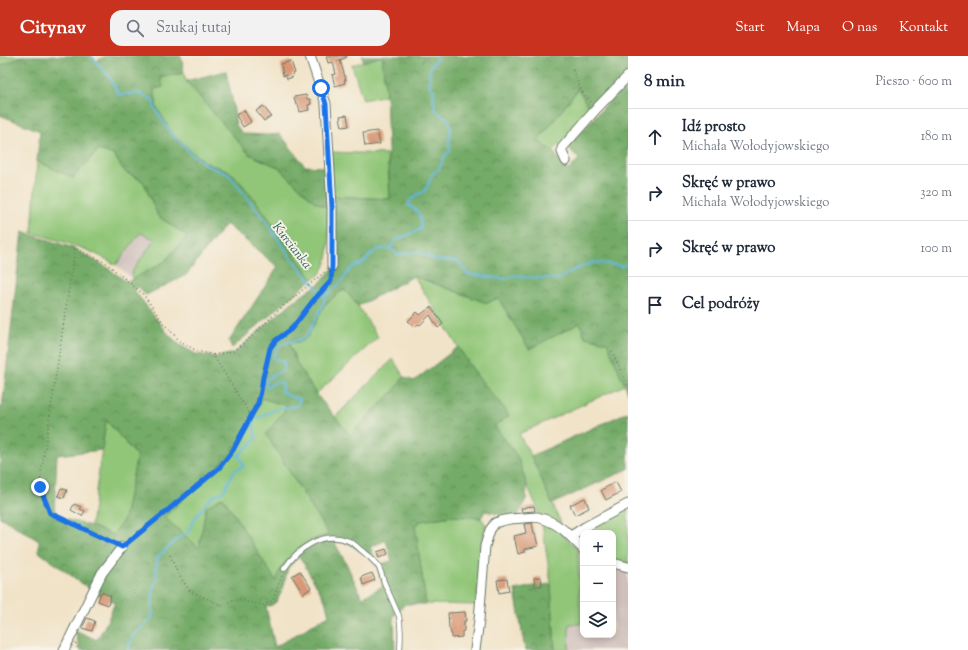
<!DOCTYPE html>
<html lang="pl">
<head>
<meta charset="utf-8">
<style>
	body { margin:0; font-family:"Sorts Mill Goudy",serif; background:#f2f2f3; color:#1f2937 }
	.controls { position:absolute; right:12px; bottom:12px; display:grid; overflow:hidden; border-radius:8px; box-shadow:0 2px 6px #0003 }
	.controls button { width:36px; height:36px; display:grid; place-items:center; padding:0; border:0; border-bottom:1px solid #e0e1e3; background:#fff; color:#1f2937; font:20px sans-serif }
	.stop { position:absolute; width:12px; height:12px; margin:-9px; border:3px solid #1a73e8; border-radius:50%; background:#fff }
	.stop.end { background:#1a73e8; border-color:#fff; box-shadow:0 1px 4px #0008 }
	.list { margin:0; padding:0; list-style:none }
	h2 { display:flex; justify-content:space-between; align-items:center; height:52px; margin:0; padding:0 16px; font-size:17px }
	h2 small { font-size:13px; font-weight:400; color:#747a83 }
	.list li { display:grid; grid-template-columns:26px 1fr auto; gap:12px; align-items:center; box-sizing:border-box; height:56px; padding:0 16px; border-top:1px solid #e0e1e3 }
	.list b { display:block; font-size:15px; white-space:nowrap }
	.list p { margin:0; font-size:13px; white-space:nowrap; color:#747a83 }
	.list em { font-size:13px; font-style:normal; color:#747a83 }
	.icon { flex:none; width:22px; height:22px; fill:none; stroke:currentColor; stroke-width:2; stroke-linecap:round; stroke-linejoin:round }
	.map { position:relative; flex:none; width:628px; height:594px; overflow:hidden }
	header { display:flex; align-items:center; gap:24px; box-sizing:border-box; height:56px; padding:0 20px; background:#c8321e; color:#fff }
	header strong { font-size:19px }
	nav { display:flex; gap:22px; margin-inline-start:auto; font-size:14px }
	.search { width:280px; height:36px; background:#f2f2f3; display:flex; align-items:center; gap:10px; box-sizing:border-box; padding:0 14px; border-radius:12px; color:#747a83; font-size:15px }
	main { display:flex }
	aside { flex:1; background:#fff }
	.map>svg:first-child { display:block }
	.industrial { fill:#d0c0bc }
	.grass { fill:#91c678; stroke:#588256 }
	.forest { fill:url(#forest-crowns); stroke:#4a744e; fill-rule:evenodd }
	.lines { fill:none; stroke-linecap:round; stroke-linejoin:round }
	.stream { stroke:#61b6dd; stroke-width:2 }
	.building { fill:#d89774 }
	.lane-casing { stroke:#687768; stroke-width:6 }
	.street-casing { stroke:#687768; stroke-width:11 }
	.path { stroke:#687768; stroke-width:1.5; stroke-dasharray:1 3; stroke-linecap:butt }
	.lane { stroke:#fff; stroke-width:4.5 }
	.street { stroke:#fff; stroke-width:9 }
	.route { stroke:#1a73e8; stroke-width:5 }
	.labels { text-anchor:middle; stroke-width:3.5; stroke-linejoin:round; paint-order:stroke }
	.water-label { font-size:13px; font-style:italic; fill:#305b5e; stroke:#f7f3e8 }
</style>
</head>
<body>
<header>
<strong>Citynav</strong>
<div class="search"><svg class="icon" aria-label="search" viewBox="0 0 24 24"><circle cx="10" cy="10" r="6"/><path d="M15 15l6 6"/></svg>Szukaj tutaj</div>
<nav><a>Start</a><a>Mapa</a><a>O nas</a><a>Kontakt</a></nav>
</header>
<main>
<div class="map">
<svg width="628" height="594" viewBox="0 0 628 594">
	<defs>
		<pattern id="forest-crowns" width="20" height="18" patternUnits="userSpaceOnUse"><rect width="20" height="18" fill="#74ab68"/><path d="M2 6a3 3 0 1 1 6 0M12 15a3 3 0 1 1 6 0" fill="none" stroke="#5f8c56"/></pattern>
	</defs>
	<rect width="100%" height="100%" fill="#f7f3e8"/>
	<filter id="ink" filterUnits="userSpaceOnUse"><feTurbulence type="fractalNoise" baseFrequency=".025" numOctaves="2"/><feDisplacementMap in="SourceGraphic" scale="8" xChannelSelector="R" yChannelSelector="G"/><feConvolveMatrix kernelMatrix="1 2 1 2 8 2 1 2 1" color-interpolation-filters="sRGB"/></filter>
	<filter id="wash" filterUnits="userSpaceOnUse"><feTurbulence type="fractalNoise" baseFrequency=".012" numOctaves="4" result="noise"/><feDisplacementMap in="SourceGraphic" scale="16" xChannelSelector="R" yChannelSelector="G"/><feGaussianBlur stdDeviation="0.9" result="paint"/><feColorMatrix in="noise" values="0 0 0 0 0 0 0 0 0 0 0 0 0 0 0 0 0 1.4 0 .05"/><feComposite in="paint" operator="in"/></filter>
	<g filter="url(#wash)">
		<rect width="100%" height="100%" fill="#f1e3c8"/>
		<!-- industrial -->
		<path class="industrial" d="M140,177l15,6 -23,33 1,7 -17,-14z
			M578,493l5,3v83h30v-69l15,5v79h-59v-26l12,-1z"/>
		<!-- grass -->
		<path class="grass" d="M0,0h24l-24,10z
			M382,0l4,39 -23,5 -11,-35z
			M184,17l2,8 63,73 29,13 37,35 13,6c0,19 5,50 -8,66 -2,2 -5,4 -8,5l-53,-74 -24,-29 -8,-6 -17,-5 -17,-12 -22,-21 -15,-26v-6l-2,-11 9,-2 -3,-9z
			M578,33l13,22 -38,40 -15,-10z
			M98,94l16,5 11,17 18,9 15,35 29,20 -23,26 -31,17 -1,-7 23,-33 -15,-6 -24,32c-27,-17 -54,-24 -84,-32l5,-72 36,17z
			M331,96l56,2 3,45 -57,-3z
			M414,220l73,27 11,-5 31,50 51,-25 5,14 22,5 18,43 -106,49 12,22 30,67 -22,-8 -3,-10 -9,-20 -9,-27 -8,-12 -16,-21 14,-10 -4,-7 -26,-31 -20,-30z
			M344,233l14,17 20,31 -62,57 -19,-30 -8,-21 14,-2 5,-5 17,-32z
			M393,303l11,18 -6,9 -48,49 -15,-18z
			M261,342l28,8 -23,28 63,101 -12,3 -10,5 -31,39 -53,-84 -17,9 -7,41 -35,-31 70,-66 22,-39z
			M106,364l31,36 -13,63 -11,16 -22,-9z
			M628,450v59l-15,-5v-27h-30v11l-5,-5 3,-6z
			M451,460l30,2 6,8 -3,7 -3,14 -4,58 -51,-1 -11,-79 6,-4z
			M542,467l15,7 21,19 3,75h-12v26h-14l-4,-66z"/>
		<!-- forest -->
		<path class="forest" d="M24,0h68l5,5 8,-5h76l3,17 -24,4 3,10 -9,2 2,11v6l15,26 22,21 17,12 17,5 8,6 24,29 53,74 -80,69 -3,-7 49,-74 -52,-43 -40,51 -40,20 -7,-8 -6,2 36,46 11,10 16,9 21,3 17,-4 57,-50 29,-20 15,-17 -2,-70 57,3 -4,-104 -4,-39 -19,6 -1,-6h266v21l-37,34 -13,-22 -40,52 15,10 14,20 12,-12 -12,-13 56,-59 5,15v291l-21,-51 -22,-5 -5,-14 -51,26 -31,-51 -11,5 -73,-27 -56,30 -14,-17 -19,15 -17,32 -5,5 -14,2 8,21 19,30 34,41 48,-49 6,-9 10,4 44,-34 20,30 26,31 5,8 -15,10 16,20 8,12 9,27 -1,14 -9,18h-5l-27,-6 -4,7 -30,-2 -30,5 -6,4 11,79h-21l-12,13 1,5 1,28h-315l-5,-20 22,10 11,-20 7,-18 -20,-9 -56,-41v-11l-39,-24v-110l2,1 20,-176 51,16 33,19 21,15 37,-20 23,-26 -29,-20 -15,-35 -18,-9 -11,-17 -16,-5 -25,28 -36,-17 3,-30 -40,-16v-49zM261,342l27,8 -22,28 63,101 -12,3 -10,5 -11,7 -16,19 -4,12 -53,-84 -17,10 -7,41 -35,-31 70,-66 22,-39zM106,364l31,36 -13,63 -11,16 -22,-9 -37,-10 3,-61 45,-5zM333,484l9,1 8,3 20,14 7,9 6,19 -21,12 -16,-35zM386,484l6,21 -11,3 -6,-6 -5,-11zM299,500l26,44 4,15 -54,32 -9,-40 6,-2 5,-4 5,-11 6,-22z
			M226,15l6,27 4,27 7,9 26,1 11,-1 25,32 20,1 3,41 -13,-6 -37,-35 -29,-13 -63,-73z
			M628,356v57l-76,35 -21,-48z
			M551,528l4,66h-30l-10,-60 19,-4z"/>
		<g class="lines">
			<!-- stream -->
			<path class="stream" d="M91,0l18,20 10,19 19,-2 16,8v6l16,25 22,22 16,12 20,8 34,42 30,43 22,25 10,13v6l-17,32 -5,4 -21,5 -4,5 -4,9 11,4v8c-6,4 -12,5 -18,10v7l11,-5 6,2 -2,7 8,5 11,3 -3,7 -20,3 -24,11 3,19 -18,17 3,3 3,7 -10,5 -10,20 -9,4 -8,7 -12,16 -7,14 -12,8 -18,17 -2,10 1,13 -4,8 -1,30 -19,18 -5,13 1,1
				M390,192l8,7 19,-4 19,9 22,1 9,13 38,5 10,-4 10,2 34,2 16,-10 19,-7 27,4 7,-2
				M324,241l17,-15 11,-15 10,-3 13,-14 15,-2 6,-8 25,-11c0,-13 0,-17 -13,-24 4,-9 9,-10 17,-14l8,-18 7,-5 4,-11 6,-6 -1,-10 2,-12 -3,-10 -12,-8 -3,-13 1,-7 -5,-6 1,-18 5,-6 2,-5"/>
		</g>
		<g id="blocks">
			<!-- building -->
			<path class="building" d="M326,0h21v1l-10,4 3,-1 6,20h-2l1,3 -10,3 -3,-11 4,-1 -3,-12 -5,1z
				M291,5l4,12 -3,1 1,3 -6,2 -1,-4 -3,1 -2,-12z
				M306,39l1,4h3l1,5 -3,1 1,5 -9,2 -2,-8 -2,1 -2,-8z
				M263,50l8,10 -7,5 -8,-10z
				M244,54l7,12 -8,5 -7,-12z
				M347,59l2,11 -7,1 -2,-11z
				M377,75l3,13 -15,2 -2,-13z
				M431,251l12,17 -5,4 -8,-13 -10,10 -2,-1 -3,3 -7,-6 9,-9 3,3z
				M616,426l5,10 -15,8 -5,-10z
				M61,432l6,2 -3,8 -6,-2z
				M585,442l4,10 -14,7 -5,-10z
				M74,448l7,3 -1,2 5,2 -3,5 -11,-6z
				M534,450l1,5 -13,1 -1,-4h4v-1z
				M532,467l2,10h1l3,13 -13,3v3l-7,2 -4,-18 12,-3 -2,-9z
				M386,493l2,5 -9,4 -2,-6z
				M300,515l11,17 -8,6 -11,-18z
				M372,517l3,7 -12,5 -2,-8z
				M541,521l1,9h-7l-1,-8z
				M507,523l2,12 -10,2 -2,-13z
				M101,536l10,4 -3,9 -10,-4z
				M465,556l1,9h-2v10h-2v6l-10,1v-4h-1l-1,-5h-1l-1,-16z
				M87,562l8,3 -3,10 -10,-3z"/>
		</g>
	</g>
	<g filter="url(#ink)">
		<use href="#blocks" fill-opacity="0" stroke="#687768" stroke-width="1"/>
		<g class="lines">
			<defs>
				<path id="lane" d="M284,513c14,-21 39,-39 65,-28 4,2 9,6 12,9 6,5 12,9 16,15 4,4 5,11 7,17 5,11 10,23 15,34 2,11 2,22 1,34"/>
				<path id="street" d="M310,0l16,48 6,103v59
					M566,105l-4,-9v-4l35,-40 31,-32
					M571,480l14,-9 43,-23
					M613,507l15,4
					M64,594l38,-77 20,-26
					M475,594l4,-30 6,-74 5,-16 5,-7 6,-2 9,-2 27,-2c13,3 25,10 34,20 4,4 8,8 12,12"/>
			</defs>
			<!-- lane casing -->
			<use href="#lane" class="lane-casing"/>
			<!-- street casing -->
			<use href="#street" class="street-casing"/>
			<!-- path -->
			<path class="path" d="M573,14c4,12 9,25 19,33
				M612,295l16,36
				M251,360l-38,-61 20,-4 17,-13 32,-31 44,-36
				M128,486l40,-32 51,-42 14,-18 25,-47 3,-12 2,-14 3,-11 4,-18 6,-8 14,-10 7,-8 15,-20 19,-21v-7
				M115,488l-65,-31 -11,-26 36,-239 31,15 37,31 21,30 16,17 17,10 16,4
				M170,499l8,19 12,17 33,15 9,-6h9l10,3 13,2 9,-5 9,-25
				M76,587l2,7"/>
			<!-- lane -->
			<use href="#lane" class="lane"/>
			<!-- street -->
			<use href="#street" class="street"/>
		</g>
	</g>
	<g class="lines" filter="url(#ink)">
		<!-- route -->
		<path class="route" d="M40,431l10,26 72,34 46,-37 51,-42 14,-18 25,-47 3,-12 2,-14 3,-11 4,-18 6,-8 14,-10 7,-8 15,-20 19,-21 1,-15v-59l-6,-103 -5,-16"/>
	</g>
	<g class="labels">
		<!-- water labels -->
		<g class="water-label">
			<text transform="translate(293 189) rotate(52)" y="5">Kurcianka</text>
		</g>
	</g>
</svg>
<div class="controls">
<button>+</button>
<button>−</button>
<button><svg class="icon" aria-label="layers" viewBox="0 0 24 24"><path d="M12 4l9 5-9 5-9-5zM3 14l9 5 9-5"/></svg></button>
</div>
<div class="stop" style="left:321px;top:32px"></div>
<div class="stop end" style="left:40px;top:431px"></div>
</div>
<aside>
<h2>8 min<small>Pieszo · 600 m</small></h2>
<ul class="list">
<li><svg class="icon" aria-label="ahead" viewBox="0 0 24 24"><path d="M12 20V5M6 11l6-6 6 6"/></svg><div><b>Idź prosto</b><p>Michała Wołodyjowskiego</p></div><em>180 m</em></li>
<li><svg class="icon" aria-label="right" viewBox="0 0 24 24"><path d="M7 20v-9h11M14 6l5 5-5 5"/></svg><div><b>Skręć w prawo</b><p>Michała Wołodyjowskiego</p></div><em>320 m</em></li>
<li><svg class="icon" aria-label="right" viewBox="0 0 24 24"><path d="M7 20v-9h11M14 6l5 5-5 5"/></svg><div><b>Skręć w prawo</b></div><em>100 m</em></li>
<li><svg class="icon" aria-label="arrive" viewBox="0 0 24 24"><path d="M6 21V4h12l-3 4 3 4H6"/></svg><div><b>Cel podróży</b></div></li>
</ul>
</aside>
</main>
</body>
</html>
